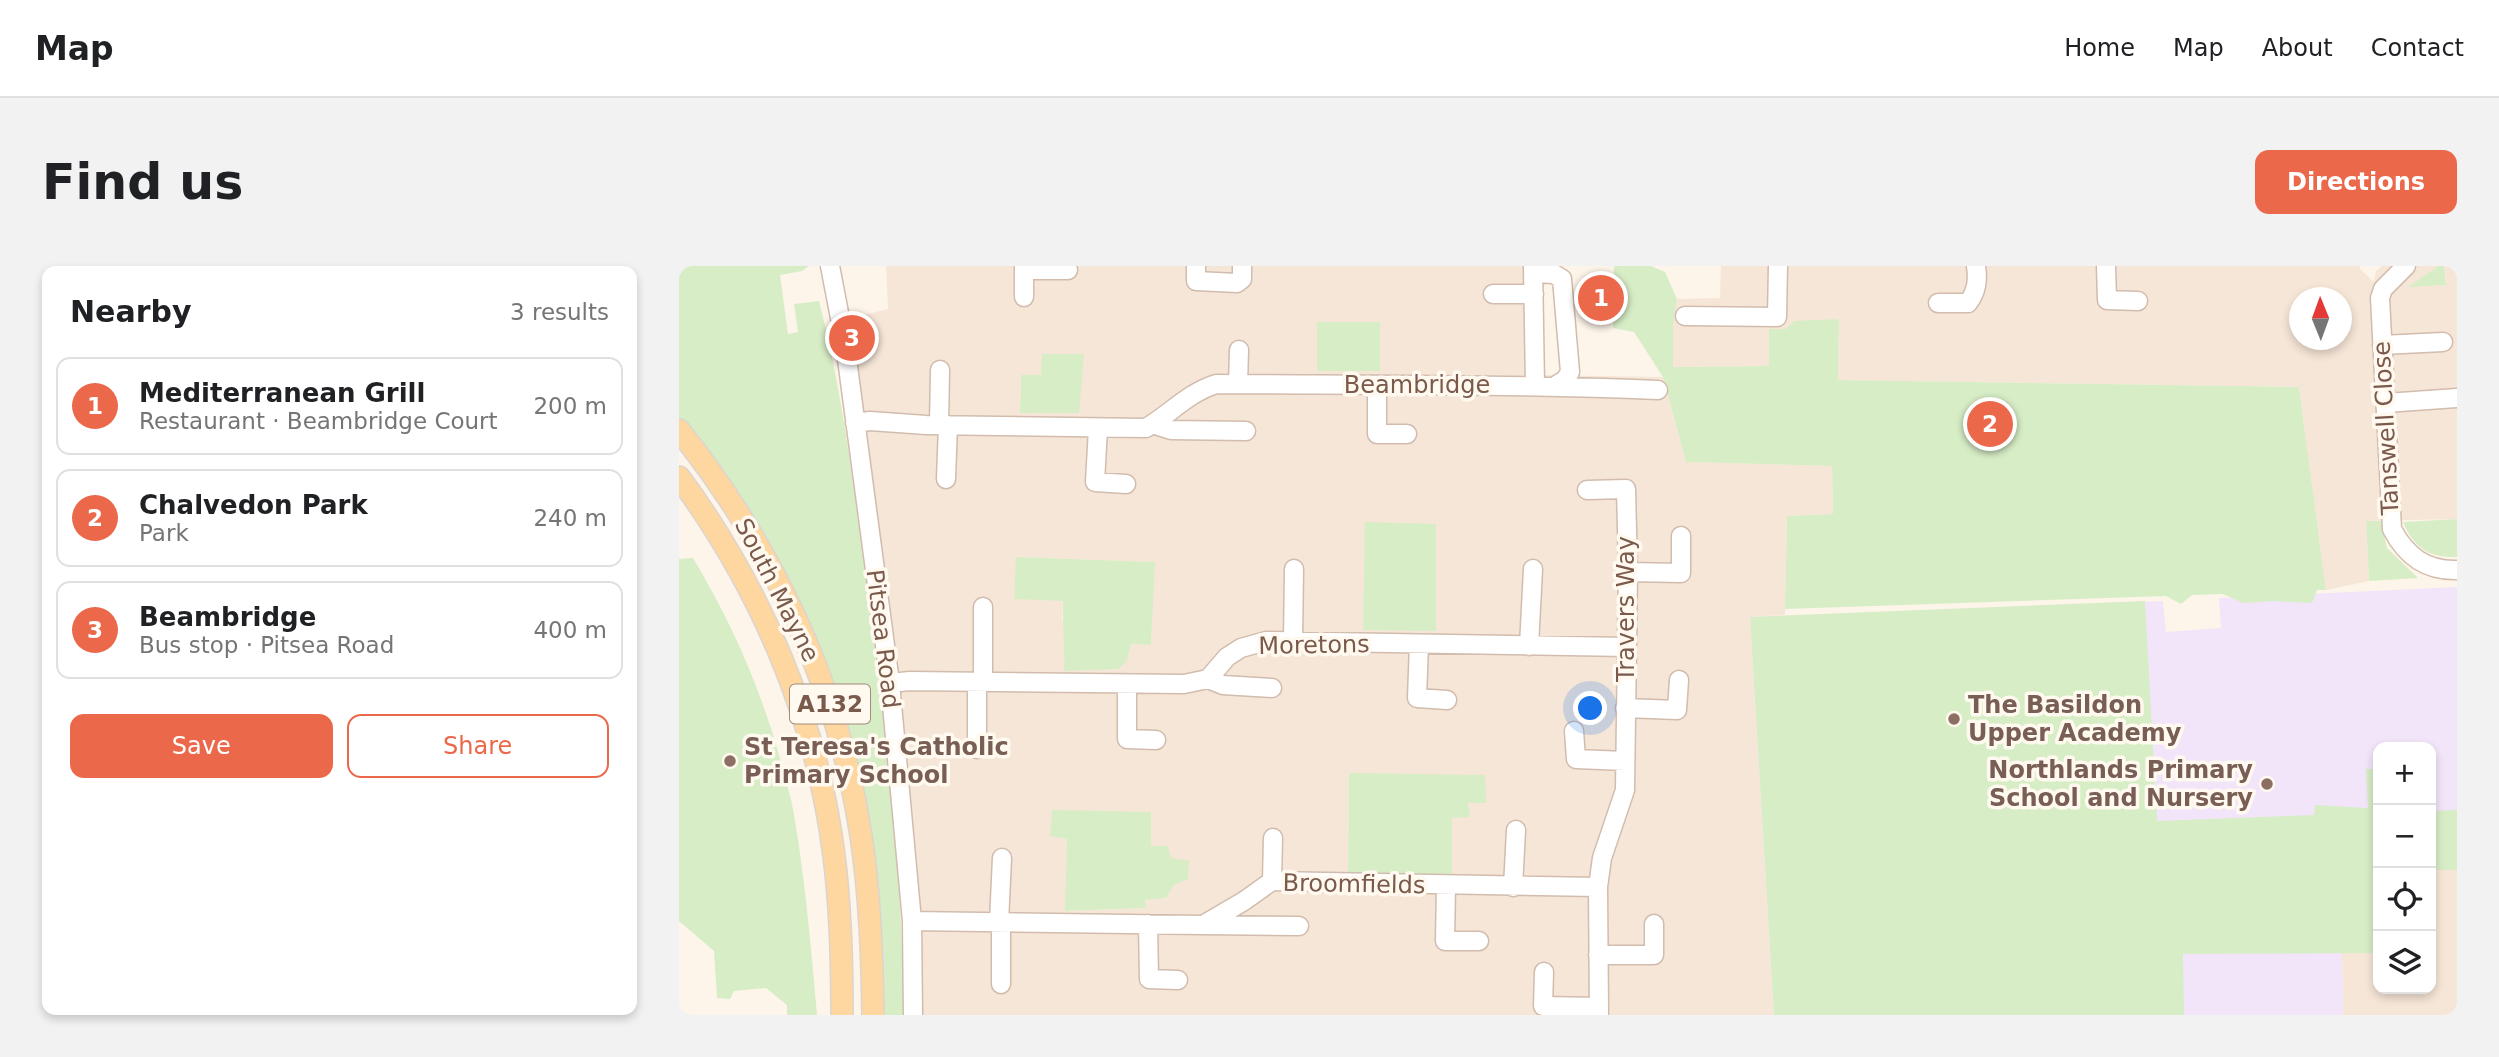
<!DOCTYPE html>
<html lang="en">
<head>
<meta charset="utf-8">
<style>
	body { margin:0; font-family:"DejaVu Sans",sans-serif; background:#f2f2f2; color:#202124 }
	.controls { position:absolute; right:21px; bottom:21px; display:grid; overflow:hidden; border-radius:14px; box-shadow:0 4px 10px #0003 }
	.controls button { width:63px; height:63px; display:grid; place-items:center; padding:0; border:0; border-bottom:2px solid #e0e0e0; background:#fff; color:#202124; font:35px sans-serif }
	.compass { position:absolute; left:1610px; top:21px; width:63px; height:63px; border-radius:50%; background:#fff; box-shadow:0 4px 10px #0003; rotate:359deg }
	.you { position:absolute; left:912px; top:443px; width:24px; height:24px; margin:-18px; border:5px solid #fff; border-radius:50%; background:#1a73e8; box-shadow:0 0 0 10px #1a73e833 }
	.badge { display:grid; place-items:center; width:46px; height:46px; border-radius:50%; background:#ec684a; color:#fff; font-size:23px; font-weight:700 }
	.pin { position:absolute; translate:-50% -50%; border:4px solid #fff; box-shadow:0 2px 7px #0006 }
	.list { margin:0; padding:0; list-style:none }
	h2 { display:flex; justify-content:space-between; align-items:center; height:91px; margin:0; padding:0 28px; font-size:30px }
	h2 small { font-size:23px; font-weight:400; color:#757577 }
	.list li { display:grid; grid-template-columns:46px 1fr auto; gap:21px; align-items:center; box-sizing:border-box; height:98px; margin:0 14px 14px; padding:0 14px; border:2px solid #e0e0e0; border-radius:14px }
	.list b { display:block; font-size:26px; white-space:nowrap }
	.list p { margin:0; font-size:23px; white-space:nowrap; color:#757577 }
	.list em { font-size:23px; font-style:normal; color:#757577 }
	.actions { display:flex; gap:14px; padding:21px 28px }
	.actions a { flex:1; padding:16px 0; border:2px solid #ec684a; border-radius:14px; text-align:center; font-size:24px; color:#ec684a }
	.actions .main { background:#ec684a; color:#fff }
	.icon { flex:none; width:38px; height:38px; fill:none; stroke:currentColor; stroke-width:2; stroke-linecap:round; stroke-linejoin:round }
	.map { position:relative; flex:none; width:1778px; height:749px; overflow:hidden; border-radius:14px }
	header { display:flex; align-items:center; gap:42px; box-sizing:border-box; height:98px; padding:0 35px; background:#fff; border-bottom:2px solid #e0e0e0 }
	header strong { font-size:33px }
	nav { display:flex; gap:38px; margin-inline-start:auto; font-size:24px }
	.intro { display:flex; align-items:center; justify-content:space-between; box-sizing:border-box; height:168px; padding:0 42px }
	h1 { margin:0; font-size:49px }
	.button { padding:18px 32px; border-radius:14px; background:#ec684a; color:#fff; font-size:24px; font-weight:700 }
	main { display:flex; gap:42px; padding:0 42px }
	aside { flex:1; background:#fff; border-radius:14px; box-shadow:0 4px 10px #0003 }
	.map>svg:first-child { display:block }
	.residential { fill:#f6e6d7; fill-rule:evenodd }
	.education { fill:#f2e5fa }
	.green { fill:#d7edc6 }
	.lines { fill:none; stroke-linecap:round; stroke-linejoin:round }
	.minor-casing { stroke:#d1bcad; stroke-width:21 }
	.major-casing { stroke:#dcd4d0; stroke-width:24 }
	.minor { stroke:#fff; stroke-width:18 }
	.major { stroke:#fed7a0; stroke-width:21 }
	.education-dot { fill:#8d6e63; stroke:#fff9f0; stroke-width:2.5 }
	.labels { text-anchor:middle; stroke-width:7; stroke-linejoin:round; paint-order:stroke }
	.shield { fill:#fff9f0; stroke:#a28a7c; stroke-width:2 }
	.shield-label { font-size:23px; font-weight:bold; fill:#7a5a4b }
	.street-label { font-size:24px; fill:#7a5a4b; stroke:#fff9f0 }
	.education-label { font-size:24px; font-weight:bold; fill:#785e54; stroke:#fff9f0; text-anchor:start }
</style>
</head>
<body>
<header>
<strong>Map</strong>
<nav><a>Home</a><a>Map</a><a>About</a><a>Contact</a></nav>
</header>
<div class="intro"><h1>Find us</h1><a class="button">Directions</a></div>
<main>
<aside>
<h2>Nearby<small>3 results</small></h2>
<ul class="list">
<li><span class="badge">1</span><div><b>Mediterranean Grill</b><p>Restaurant · Beambridge Court</p></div><em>200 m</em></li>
<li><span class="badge">2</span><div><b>Chalvedon Park</b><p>Park</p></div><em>240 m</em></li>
<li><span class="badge">3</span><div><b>Beambridge</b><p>Bus stop · Pitsea Road</p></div><em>400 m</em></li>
</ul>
<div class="actions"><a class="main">Save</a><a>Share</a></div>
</aside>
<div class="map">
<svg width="1778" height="749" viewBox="0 0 1778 749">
	<rect width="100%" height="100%" fill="#fdf5e9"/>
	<!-- residential -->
	<path class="residential" d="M207,0h651l1,109 125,2 23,85 146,4 1,48 -46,2 -2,99 -35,2 24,398h-853l-74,-696 41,-10zM342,109h20l-21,38zM337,291l138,5 -3,83 -20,-1 -4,17 -63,10 1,-40 -3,-12 1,-19zM670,507l103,105 -104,-5zM472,546v35l20,11 3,27 -8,13 -21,2 1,8 -80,3 1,-73z
		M1042,0h639v3l14,13 2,-11 6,-5h56l-28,20 36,-1 -2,-19h13v253l-91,2 3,60 -43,9 -27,-203 -461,-7 1,-59 -2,-2 -68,47 -96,1v-40l4,-28 43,-1zM1620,32h42v42h-42z
		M1752,604h26v145h-114l-1,-62h36v36h53z"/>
	<!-- education -->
	<path class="education" d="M1778,321v282l-26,1v-123h-53v206h-36l1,62h-569l-24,-398 413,-16 3,31 55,-4 -2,-30z"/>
	<!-- green -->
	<path class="green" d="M0,0h130l-7,5 -22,4 8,59 10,-2 -4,-28 25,-3c23,89 34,180 46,271 20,147 37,294 39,443h-25l-36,-292 -158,-299 -6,-7z
		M935,0h37l14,6 12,27 -4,28v40l96,-1v-37h17l8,-8 43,-2 2,2 -1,59 461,7 27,203h-9l-5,13 -39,-2 -30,2 -20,-9 -31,1 -11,9 -15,-8 -381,13 2,-93 46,-2 -1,-48 -146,-4 -23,-85 -29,-45 -21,-4z
		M1759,0h6l2,19 -38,2z
		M638,56h63v49h-63z
		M363,88h42l-5,59h-59l1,-38h20z
		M1778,253v38c-28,1 -43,-9 -54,-35z
		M1687,255h15l6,27 31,30 -49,3z
		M686,256l71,2v107l-73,-1z
		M337,291l139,5 -4,83 -20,-1 -4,17 -9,8 -54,2c1,-24 -2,-47 -1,-70l-49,-2z
		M14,292c39,65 68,131 88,204 4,16 9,31 12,47 12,68 18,137 24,206h-30v-10l-21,-17 -32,3 -4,8 -13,-1 -3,-47 -35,-30v-362z
		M1466,335l12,220 157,-6 1,-10 53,3 -2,-39h12v184l-195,1 1,61h-410l-24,-398z
		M670,507l136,2 1,28h-18l2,14 -18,1v60l-104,-5z
		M373,544l99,2v34h17l3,12 18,3 -1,18 -14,6 -8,13 -21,2 1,8 -81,3 2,-72 -17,-3z
		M1778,544v60h-26v-59z"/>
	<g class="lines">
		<defs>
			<path id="minor" d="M151,0l15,78 45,339 22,238 1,94
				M517,0v15l41,2 5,-4v-13
				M1427,0l1,34 31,1
				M1727,0l-23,23 -3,9 12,231c14,27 34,42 65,41
				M854,1l2,118
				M345,4h44
				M855,7l20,1 8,5 8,93 -5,8 -10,6
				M814,28h41
				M345,31v-31
				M1259,37h30c9,-12 10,-23 8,-37
				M1006,50l92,1 1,-51
				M1703,79l61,-3
				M559,118l1,-34
				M698,120v48h30
				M1707,137l71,-5
				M176,157l15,-2 56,4 220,3c24,-14 42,-35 70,-44 147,1 295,0 442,6
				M473,158l19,6 75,1
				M260,159l1,-55
				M419,162l-3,54 31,2
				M267,213l2,-54
				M908,224l39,-1 2,83 -3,218 -23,68 -4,29 1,128
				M949,306l53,1v-37
				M304,341v75
				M614,375l1,-72
				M740,378l-2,54 30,2
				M850,380l4,-77
				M529,413l15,6 49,3
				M211,417l20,-2 274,3 24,-5 19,-22 14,-9 25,-7 361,6
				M448,418v55l29,1
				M946,442l52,2 2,-30
				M895,465l2,28 49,2
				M298,483v-67
				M593,615l1,-43
				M767,620l-1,55h34
				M834,621l3,-57
				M233,655l291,4 41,-24 28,-20 326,6
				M320,656l3,-64
				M322,656v62
				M469,658l1,55 29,1
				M524,659l96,1
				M919,689h56v-31
				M865,706l-1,34 56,1"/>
			<path id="major" d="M0,164c94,118 159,255 182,406 9,59 11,119 12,179
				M0,211c82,111 138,242 155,379 7,53 8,106 8,159"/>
		</defs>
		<!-- minor casing -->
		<use href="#minor" class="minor-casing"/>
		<!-- major casing -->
		<use href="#major" class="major-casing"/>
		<!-- minor -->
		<use href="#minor" class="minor"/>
		<!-- major -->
		<use href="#major" class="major"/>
	</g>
	<!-- markers -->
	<g class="education-dot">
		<circle cx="1275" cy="453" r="7"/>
		<circle cx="51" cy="495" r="7"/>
		<circle cx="1588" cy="518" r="7"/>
	</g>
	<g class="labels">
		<!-- shield labels -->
		<rect class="shield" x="111" y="418.5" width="80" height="39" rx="5"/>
		<g class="shield-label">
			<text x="151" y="446">A132</text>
		</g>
		<!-- street labels -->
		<g class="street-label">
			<text x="738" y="127">Beambridge</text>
			<text transform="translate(1707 162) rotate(-93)" y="8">Tanswell Close</text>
			<text transform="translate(98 324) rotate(63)" y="8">South Mayne</text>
			<text transform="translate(947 343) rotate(-90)" y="8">Travers Way</text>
			<text transform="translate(204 373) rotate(83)" y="8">Pitsea Road</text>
			<text transform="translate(635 379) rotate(-1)" y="8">Moretons</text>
			<text transform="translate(675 618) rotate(1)" y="8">Broomfields</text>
		</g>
		<!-- education labels -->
		<g class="education-label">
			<text x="1289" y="447">The Basildon<tspan x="1289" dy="28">Upper Academy</tspan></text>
			<text x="65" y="489">St Teresa's Catholic<tspan x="65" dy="28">Primary School</tspan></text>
			<text x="1574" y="512" text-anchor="end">Northlands Primary<tspan x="1574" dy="28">School and Nursery</tspan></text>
		</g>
	</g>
</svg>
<div class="controls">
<button>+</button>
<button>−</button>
<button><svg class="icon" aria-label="locate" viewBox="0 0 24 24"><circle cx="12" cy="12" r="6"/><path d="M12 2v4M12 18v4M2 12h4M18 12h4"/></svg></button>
<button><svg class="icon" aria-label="layers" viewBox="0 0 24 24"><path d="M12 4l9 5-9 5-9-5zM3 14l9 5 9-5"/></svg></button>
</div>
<svg class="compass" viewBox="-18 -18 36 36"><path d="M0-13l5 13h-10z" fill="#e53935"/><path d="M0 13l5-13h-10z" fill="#757577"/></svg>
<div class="you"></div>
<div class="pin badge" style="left:922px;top:32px">1</div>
<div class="pin badge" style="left:1311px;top:158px">2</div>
<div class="pin badge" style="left:173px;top:72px">3</div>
</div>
</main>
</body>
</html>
